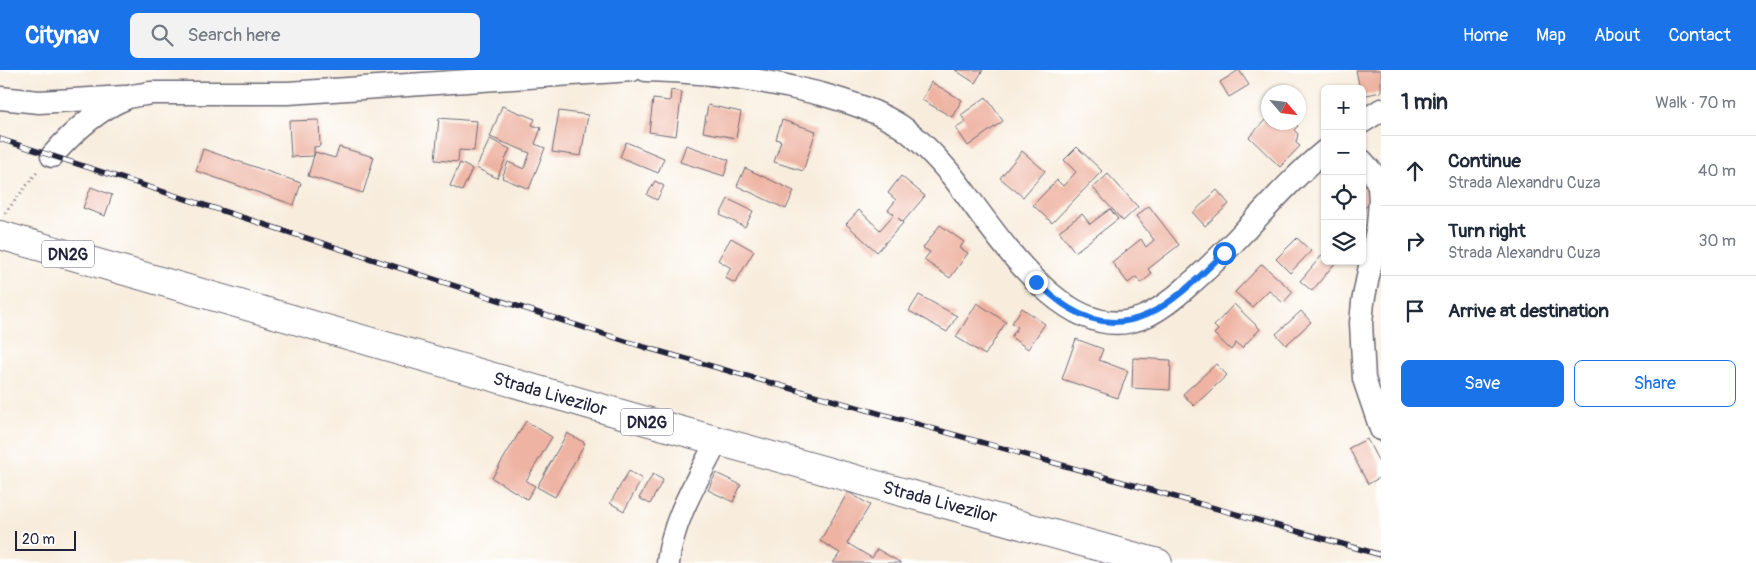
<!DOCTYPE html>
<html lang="en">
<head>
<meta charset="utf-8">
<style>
	body { margin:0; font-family:Pangolin,sans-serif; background:#f2f2f3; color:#1f2937 }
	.controls { position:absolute; right:15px; top:15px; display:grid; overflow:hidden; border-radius:8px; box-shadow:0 1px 4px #0004 }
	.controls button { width:45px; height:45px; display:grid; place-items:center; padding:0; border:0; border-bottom:1px solid #e0e1e3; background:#fff; color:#1f2937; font:25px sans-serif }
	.compass { position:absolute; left:1261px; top:15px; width:45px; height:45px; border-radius:50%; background:#fff; box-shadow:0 1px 4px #0004; rotate:118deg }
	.scale { position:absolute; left:15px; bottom:12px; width:61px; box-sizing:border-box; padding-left:5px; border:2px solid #22223b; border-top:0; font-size:14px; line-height:18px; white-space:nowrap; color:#22223b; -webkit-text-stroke:4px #fff; paint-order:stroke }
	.stop { position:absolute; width:15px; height:15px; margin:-11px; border:4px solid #1a73e8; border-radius:50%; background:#fff }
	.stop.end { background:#1a73e8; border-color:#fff; box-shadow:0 1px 5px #0008 }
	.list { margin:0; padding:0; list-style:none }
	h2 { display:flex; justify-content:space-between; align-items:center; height:65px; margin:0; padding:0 20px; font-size:21px }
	h2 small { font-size:16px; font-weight:400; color:#747a83 }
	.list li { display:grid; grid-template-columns:32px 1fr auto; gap:15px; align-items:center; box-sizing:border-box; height:70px; padding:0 20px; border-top:1px solid #e0e1e3 }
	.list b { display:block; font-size:19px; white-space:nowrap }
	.list p { margin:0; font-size:16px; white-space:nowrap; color:#747a83 }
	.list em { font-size:16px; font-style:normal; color:#747a83 }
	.actions { display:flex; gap:10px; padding:15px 20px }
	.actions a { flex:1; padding:11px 0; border:1px solid #1a73e8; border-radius:8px; text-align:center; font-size:18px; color:#1a73e8 }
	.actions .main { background:#1a73e8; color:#fff }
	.icon { flex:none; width:28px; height:28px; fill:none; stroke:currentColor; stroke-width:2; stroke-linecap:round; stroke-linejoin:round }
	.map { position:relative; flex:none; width:1381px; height:493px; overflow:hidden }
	header { display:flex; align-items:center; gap:30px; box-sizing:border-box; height:70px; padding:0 25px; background:#1a73e8; color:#fff }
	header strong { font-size:24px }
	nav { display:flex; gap:28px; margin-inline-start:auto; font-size:18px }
	.search { width:350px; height:45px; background:#f2f2f3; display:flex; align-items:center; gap:12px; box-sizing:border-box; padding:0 18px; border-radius:8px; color:#747a83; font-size:19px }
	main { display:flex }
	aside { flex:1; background:#fff }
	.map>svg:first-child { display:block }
	.building { fill:#eeb3a2 }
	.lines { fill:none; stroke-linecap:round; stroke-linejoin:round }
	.minor-casing { stroke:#6d6974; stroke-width:25 }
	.major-casing { stroke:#6d6974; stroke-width:30 }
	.path { stroke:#6d6974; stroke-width:3; stroke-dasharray:1 4; stroke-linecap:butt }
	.minor { stroke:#fff; stroke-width:22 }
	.major { stroke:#fff; stroke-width:28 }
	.rail-casing { stroke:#22223b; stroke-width:5.5 }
	.rail { stroke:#fff; stroke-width:4; stroke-dasharray:11; stroke-linecap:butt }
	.route { stroke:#1a73e8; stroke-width:6 }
	.labels { text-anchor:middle; stroke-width:5; stroke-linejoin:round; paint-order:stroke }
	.shield { fill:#fff; stroke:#646476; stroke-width:1 }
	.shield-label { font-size:16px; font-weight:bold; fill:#22223b }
	.street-label { font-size:18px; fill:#22223b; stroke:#fff }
</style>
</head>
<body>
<header>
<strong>Citynav</strong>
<div class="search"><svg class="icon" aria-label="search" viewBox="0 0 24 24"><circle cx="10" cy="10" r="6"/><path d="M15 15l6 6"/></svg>Search here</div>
<nav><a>Home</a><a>Map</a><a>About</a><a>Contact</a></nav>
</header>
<main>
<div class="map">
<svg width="1381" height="493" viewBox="0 0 1381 493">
	<rect width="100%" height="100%" fill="#fff"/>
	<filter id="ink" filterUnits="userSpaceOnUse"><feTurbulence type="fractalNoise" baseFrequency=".02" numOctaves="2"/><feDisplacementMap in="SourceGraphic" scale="10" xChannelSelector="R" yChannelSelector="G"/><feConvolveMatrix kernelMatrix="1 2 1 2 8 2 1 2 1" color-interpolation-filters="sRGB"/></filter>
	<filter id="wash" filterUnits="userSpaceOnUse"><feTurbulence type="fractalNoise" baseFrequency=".0096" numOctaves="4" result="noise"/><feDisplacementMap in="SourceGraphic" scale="20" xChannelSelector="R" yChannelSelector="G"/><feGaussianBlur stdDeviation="1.12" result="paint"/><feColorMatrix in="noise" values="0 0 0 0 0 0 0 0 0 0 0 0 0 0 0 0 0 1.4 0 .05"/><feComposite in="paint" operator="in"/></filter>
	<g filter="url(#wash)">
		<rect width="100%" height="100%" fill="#f8eddd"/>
		<g id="blocks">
			<!-- building -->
			<path class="building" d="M955,0h28l-8,13z
				M1239,0l10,15 -20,12 -9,-15z
				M1356,0h25v22l-19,4v-7h-2z
				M931,12l31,18 -10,17 -30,-17z
				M671,20l11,2 -6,44 -27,-4 4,-33 17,2z
				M986,27l17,24 -35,25 -12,-18 10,-6 -5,-7z
				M708,35l33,7 -5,26 -33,-6z
				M502,36l33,13 -3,6 9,3 -6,16 10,4 -16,41 -27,-11 6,-16 16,7 6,-16 -40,-16z
				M559,41l29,4 -7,41 -29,-4z
				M1268,47v5h27l3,4 -4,4 4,4 -2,9 4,3 -20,21 -31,-30z
				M439,48l38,3 -3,30 -15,-1 -1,12 -23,-2z
				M319,50l1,26 -6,1v9l-23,1 -2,-36z
				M782,50l34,11 -13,40 -29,-9 7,-21 -5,-2z
				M490,69l20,10 -13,29 -21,-10z
				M626,72l38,16 -6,15 -38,-16z
				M686,75l43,15 -5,16 -44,-14z
				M339,77l35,10 -11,36 -55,-17 7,-24 20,6z
				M1077,77l25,24 -50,52 -19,-18 24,-25 6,6 13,-14 -12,-12z
				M203,79l98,34 -7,22 -98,-34z
				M1022,81l23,20 -22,26 -23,-19z
				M460,93l12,6 -10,22 -12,-5z
				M745,98l49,23 -8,18 -49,-23z
				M1108,104l30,33 -15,14 -30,-33z
				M901,106l24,20 -22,26 -5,-4 5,5 -26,29 -31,-28 13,-14 21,20 14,-16 -6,-4 8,-10 -8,-7z
				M1362,110l15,17 -15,13z
				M655,111l9,5 -7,14 -10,-5z
				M91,117l21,8 -7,21 -22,-8z
				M1217,120l12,14 -24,22 -12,-13z
				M728,129l25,12 -8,16 -25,-12z
				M1149,136l30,39 -31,24 4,5 -11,9 -5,-6 -8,6 -16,-21 29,-23 5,8 8,-7 -18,-24z
				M1110,139l8,10 -43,33 -16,-21 23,-17 8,10z
				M940,155l24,17 -4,6 8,5 -18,25 -26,-18 6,-8 -7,-4z
				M731,168l23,13 -19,32 -10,-5 6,-10 -13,-8z
				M1297,168l14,13 -21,22 -14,-14z
				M1323,184l2,7h7l3,2 -23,28 -12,-10z
				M1262,194l31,28 -10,11 -14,-13 -17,17 -17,-15z
				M919,225l38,21 -10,16 -38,-21z
				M977,233l29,19 -21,33 -29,-18z
				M1234,234l26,25 -18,19 -6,-5 -5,7 -17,-16 4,-4 -4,-4z
				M1022,238l23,16 -17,25 -17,-12 7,-10 -6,-4z
				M1301,241l10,11 -25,23 -10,-11z
				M1076,269l27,10 -4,11 29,11 -10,27 -56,-19z
				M1133,288l38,2 -1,30 -38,-2z
				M1216,294l11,11 -33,31 -11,-12z
				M526,351l26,16 -26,44 9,5 -8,13 -35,-21z
				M567,363l18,10 -30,54 -18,-10z
				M1367,369l14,27v11l-13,7 -19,-36z
				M629,401l13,8 -18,32 -14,-8z
				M716,403l25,12 -8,17 -25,-12z
				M653,404l10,6 -13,24 -11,-6z
				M848,422l22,13 -23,38 25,15 5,-9 24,14h-68l7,-10 -20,-12z"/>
		</g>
	</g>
	<g filter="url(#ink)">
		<use href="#blocks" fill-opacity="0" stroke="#6d6974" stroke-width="1"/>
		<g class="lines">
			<defs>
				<path id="minor" d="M646,0c61,1 116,9 175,24 28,8 57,17 81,33 20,14 36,32 51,50 41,52 114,176 193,139 17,-8 31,-20 44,-32 49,-41 86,-93 135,-133
					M0,28l39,4 86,-5
					M1362,52l19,-12
					M52,86c20,-23 46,-47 74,-58 7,-3 16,-3 24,-5h138l344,-23
					M1362,91l13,15 4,11 1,14 -2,24 -15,77 -2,21 3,56 17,50
					M668,493c4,-43 30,-84 49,-122"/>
				<path id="major" d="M0,165l646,186 512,142"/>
			</defs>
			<!-- minor casing -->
			<use href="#minor" class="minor-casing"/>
			<!-- major casing -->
			<use href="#major" class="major-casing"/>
			<!-- path -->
			<path class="path" d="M5,143l33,-42"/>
			<!-- minor -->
			<use href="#minor" class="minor"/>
			<!-- major -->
			<use href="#major" class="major"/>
			<defs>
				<path id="rail" d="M0,69l644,208 737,208"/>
			</defs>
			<!-- rail casing -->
			<use href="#rail" class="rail-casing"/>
			<!-- rail -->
			<use href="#rail" class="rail"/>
		</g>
	</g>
	<g class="lines" filter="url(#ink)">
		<!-- route -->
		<path class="route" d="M1036,212c11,9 21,19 33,26 64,40 111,-13 155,-55"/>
	</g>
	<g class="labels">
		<!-- shield labels -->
		<g class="shield">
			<rect x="42" y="170.5" width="52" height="27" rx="4"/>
			<rect x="621" y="338.5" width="52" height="27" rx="4"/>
		</g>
		<g class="shield-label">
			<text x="68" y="190">DN2G</text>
			<text x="647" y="358">DN2G</text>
		</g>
		<!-- street labels -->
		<g class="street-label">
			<text transform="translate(550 324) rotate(16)" y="6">Strada Livezilor</text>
			<text transform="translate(940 432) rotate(15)" y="6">Strada Livezilor</text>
		</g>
	</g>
</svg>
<div class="controls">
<button>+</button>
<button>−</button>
<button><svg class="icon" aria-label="locate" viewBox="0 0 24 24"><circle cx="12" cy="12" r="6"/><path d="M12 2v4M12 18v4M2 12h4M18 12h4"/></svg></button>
<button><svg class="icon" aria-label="layers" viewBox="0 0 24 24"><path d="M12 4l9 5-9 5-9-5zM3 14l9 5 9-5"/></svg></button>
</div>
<svg class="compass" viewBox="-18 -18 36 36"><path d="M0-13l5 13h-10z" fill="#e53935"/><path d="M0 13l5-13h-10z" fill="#747a83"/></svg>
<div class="scale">20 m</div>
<div class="stop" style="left:1224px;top:183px"></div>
<div class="stop end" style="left:1036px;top:212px"></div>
</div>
<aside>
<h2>1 min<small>Walk · 70 m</small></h2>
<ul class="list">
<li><svg class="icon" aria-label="ahead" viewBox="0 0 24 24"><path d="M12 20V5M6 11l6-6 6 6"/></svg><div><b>Continue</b><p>Strada Alexandru Cuza</p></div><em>40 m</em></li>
<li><svg class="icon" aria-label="right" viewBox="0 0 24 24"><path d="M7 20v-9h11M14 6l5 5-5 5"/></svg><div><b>Turn right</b><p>Strada Alexandru Cuza</p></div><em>30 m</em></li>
<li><svg class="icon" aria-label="arrive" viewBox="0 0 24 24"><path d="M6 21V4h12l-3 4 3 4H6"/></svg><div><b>Arrive at destination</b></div></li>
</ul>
<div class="actions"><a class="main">Save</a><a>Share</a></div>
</aside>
</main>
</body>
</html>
